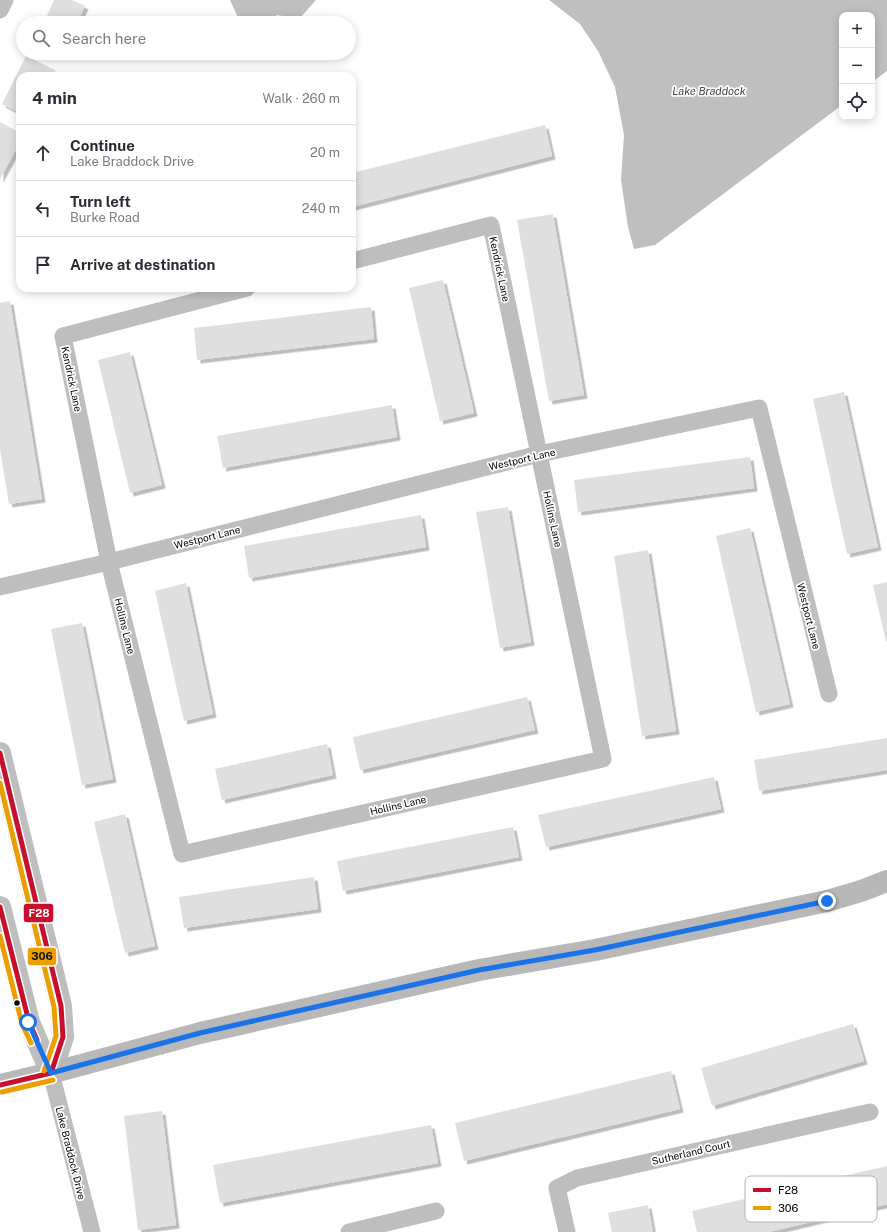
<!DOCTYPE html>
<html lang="en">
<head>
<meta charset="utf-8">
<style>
	body { margin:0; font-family:"Public Sans",sans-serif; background:#f2f2f3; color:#2b2b33 }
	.controls { position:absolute; right:12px; top:12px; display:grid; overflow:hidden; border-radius:8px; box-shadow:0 2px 10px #0003 }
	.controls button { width:36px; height:36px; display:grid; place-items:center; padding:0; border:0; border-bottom:1px solid #e1e1e2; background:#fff; color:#2b2b33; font:20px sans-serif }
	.stop { position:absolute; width:12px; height:12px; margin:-9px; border:3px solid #1a73e8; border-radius:50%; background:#fff }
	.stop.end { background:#1a73e8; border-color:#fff; box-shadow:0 1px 4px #0008 }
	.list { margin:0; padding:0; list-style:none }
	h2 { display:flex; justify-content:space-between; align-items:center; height:52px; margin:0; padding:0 16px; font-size:17px }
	h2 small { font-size:13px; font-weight:400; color:#7c7c81 }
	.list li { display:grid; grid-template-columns:26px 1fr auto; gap:12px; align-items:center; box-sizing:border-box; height:56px; padding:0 16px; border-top:1px solid #e1e1e2 }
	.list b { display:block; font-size:15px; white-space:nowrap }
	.list p { margin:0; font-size:13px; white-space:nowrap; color:#7c7c81 }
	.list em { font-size:13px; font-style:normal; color:#7c7c81 }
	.icon { flex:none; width:22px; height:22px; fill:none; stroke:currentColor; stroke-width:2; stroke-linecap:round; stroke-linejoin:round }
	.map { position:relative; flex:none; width:887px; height:1232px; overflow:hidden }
	.search { position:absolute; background:#fff; box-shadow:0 2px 10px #0003; left:16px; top:16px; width:340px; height:44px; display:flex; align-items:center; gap:10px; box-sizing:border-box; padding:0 14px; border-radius:22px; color:#7c7c81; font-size:15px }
	.panel { position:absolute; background:#fff; box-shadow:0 2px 10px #0003; left:16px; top:72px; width:340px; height:220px; border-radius:12px }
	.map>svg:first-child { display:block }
	.water { fill:#bfbfbf }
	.building { fill:#dfdfdf; filter:url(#shadow) }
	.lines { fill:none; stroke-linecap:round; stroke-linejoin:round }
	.minor { stroke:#bebebe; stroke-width:17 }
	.tertiary { stroke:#bebebe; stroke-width:22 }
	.secondary { stroke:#b8b8b8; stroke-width:22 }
	.bus-1-casing { stroke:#fff; stroke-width:8 }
	.bus-2-casing { stroke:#fff; stroke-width:8 }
	.bus-1 { stroke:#c8102e; stroke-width:5 }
	.bus-2 { stroke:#eb9e00; stroke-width:5 }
	.route { stroke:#1a73e8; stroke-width:5 }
	.bus-dot { fill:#000; stroke:#fff; stroke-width:1.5 }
	.labels { text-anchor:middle; stroke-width:3.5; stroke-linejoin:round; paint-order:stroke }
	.street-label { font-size:10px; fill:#000; stroke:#fff }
	.water-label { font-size:11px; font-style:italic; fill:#444; stroke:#fff }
	.key { fill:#fff; stroke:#b2b2b2; stroke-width:1 }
	.key-label { font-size:11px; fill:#000 }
	.line-badge { stroke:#fff; stroke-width:1.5 }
	.badge-label { font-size:11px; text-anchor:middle; font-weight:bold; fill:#fff }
	.pale-badge-label { font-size:11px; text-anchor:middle; font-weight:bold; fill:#111 }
</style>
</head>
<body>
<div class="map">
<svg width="887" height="1232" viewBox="0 0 887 1232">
	<defs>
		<filter id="shadow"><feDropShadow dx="3.5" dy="3.5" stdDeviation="0" flood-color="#0004"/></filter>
	</defs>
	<rect width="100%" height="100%" fill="#fff"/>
	<!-- water -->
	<path class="water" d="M230,0h86l-17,19 -22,-4 -9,8 -28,-1z
		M549,0h338v71l-15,11v-67h-30v90l-187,140 -21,4 -6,-22 -7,-47 3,-45 -9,-48 -17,-36 -18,-27z"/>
	<!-- building -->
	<path class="building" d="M54,0h18l13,6 -8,17h-33z
		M26,56l29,14 -3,6h-32v37l-18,-9z
		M0,122l20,11v9l-20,37z
		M545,125l7,31 -200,51v-34z
		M553,214l31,181 -35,6 -32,-181z
		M443,280l31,133 -34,8 -31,-133z
		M10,301l32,198 -33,5 -9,-54v-147z
		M371,307l3,32 -177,21 -3,-32z
		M130,352l32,133 -32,8 -32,-133z
		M844,392l34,155 -31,7 -34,-155z
		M392,405l5,32 -174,31 -6,-32z
		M750,457l4,31 -176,24 -4,-32z
		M508,507l23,135 -31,6 -24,-136z
		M421,515l5,32 -177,31 -5,-32z
		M750,528l40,176 -34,8 -40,-176z
		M648,550l28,181 -34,5 -28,-180z
		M887,582v59l-1,1 -13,-57z
		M186,583l27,131 -29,7 -29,-130z
		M82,623l31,156 -31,6 -31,-156z
		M527,697l8,33 -175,40 -7,-33z
		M887,738v32l-128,21 -5,-31z
		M327,744l6,31 -111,25 -7,-31z
		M714,777l7,32 -175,38 -8,-32z
		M125,814l30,132 -30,7 -31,-131z
		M513,827l6,30 -176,34 -6,-30z
		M314,877l4,32 -134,19 -5,-31z
		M853,1024l11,37 -152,45 -11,-38z
		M671,1071l9,38 -216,52 -9,-38z
		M162,1111l14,114 -38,5 -14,-114z
		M431,1125l7,38 -218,40 -7,-38z
		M887,1166v38l-118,28h-72l-5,-21z
		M648,1205l5,27h-41l-4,-19z"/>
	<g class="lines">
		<!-- minor -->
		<path class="minor" d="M0,10l5,-10
			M247,288l-184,48 46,226 73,292 421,-95 -112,-534 -139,36
			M0,587l109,-25 430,-108 220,-46 70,286
			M51,1073l41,159
			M349,1232l87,-21
			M567,1232l-10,-44 20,-10 293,-66"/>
		<!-- tertiary -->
		<path class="tertiary" d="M0,753l61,253 2,31 -12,36
			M0,907l29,115 22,51"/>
		<!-- secondary -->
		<path class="secondary" d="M0,1085l51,-12 149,-40 279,-63 116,-20 232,-49 34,-10 26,-10"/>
		<defs>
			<path id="bus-1" d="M0,753l61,253 2,31 -12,36
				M0,907l29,115 8,18
				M0,1085l51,-12"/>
			<path id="bus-2" d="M0,783l54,224 2,29 -12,35
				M0,936l22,88 9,19
				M2,1092l51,-12"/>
		</defs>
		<!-- bus-1 casing -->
		<use href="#bus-1" class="bus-1-casing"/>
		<!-- bus-2 casing -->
		<use href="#bus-2" class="bus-2-casing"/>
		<!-- bus-1 -->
		<use href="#bus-1" class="bus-1"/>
		<!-- bus-2 -->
		<use href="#bus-2" class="bus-2"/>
	</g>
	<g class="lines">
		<!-- route -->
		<path class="route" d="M28,1022l23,51 149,-40 279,-63 116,-20 232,-49"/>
	</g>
	<!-- markers -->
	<circle class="bus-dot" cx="17" cy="1003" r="3.5"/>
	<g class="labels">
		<!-- street labels -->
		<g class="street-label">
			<text transform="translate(500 269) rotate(78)" y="4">Kendrick Lane</text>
			<text transform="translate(72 379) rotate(78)" y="4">Kendrick Lane</text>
			<text transform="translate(522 459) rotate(-13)" y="4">Westport Lane</text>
			<text transform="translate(553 519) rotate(78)" y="4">Hollins Lane</text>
			<text transform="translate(207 537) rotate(-14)" y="4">Westport Lane</text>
			<text transform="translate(809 616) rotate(76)" y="4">Westport Lane</text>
			<text transform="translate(125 626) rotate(76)" y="4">Hollins Lane</text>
			<text transform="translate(398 805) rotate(-13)" y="4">Hollins Lane</text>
			<text transform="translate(691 1152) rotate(-13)" y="4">Sutherland Court</text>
			<text transform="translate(71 1153) rotate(76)" y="4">Lake Braddock Drive</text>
		</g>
		<!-- water labels -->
		<g class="water-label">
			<text x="709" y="95">Lake Braddock</text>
		</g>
	</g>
	<!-- legend -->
	<rect x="745" y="1176" width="132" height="46" rx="6" class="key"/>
	<rect x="753" y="1188" width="18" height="4" fill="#c8102e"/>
	<rect x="753" y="1206" width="18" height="4" fill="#eb9e00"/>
	<g class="key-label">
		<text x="778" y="1194">F28</text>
		<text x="778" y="1212">306</text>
	</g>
	<g class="line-badge">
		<rect x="23" y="903" width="31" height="20" rx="4" fill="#c8102e"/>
		<rect x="27" y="947" width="30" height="19" rx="4" fill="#eb9e00"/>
	</g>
	<g class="badge-label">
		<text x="39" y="917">F28</text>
	</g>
	<g class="pale-badge-label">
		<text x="42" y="960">306</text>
	</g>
</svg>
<div class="controls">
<button>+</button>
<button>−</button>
<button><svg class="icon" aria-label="locate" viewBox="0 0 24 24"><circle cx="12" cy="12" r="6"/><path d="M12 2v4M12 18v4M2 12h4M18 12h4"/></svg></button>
</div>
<div class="stop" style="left:28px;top:1022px"></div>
<div class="stop end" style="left:827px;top:901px"></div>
<div class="search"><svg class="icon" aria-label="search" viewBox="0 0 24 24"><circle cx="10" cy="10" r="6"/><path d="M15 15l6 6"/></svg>Search here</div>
<section class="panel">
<h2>4 min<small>Walk · 260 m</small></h2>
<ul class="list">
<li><svg class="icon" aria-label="ahead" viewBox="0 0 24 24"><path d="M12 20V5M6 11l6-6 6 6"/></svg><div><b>Continue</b><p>Lake Braddock Drive</p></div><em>20 m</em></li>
<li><svg class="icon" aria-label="left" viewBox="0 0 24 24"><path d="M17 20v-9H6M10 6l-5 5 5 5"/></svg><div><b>Turn left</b><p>Burke Road</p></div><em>240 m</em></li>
<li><svg class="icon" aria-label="arrive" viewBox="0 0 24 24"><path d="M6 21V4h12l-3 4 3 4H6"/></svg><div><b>Arrive at destination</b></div></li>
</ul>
</section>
</div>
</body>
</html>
